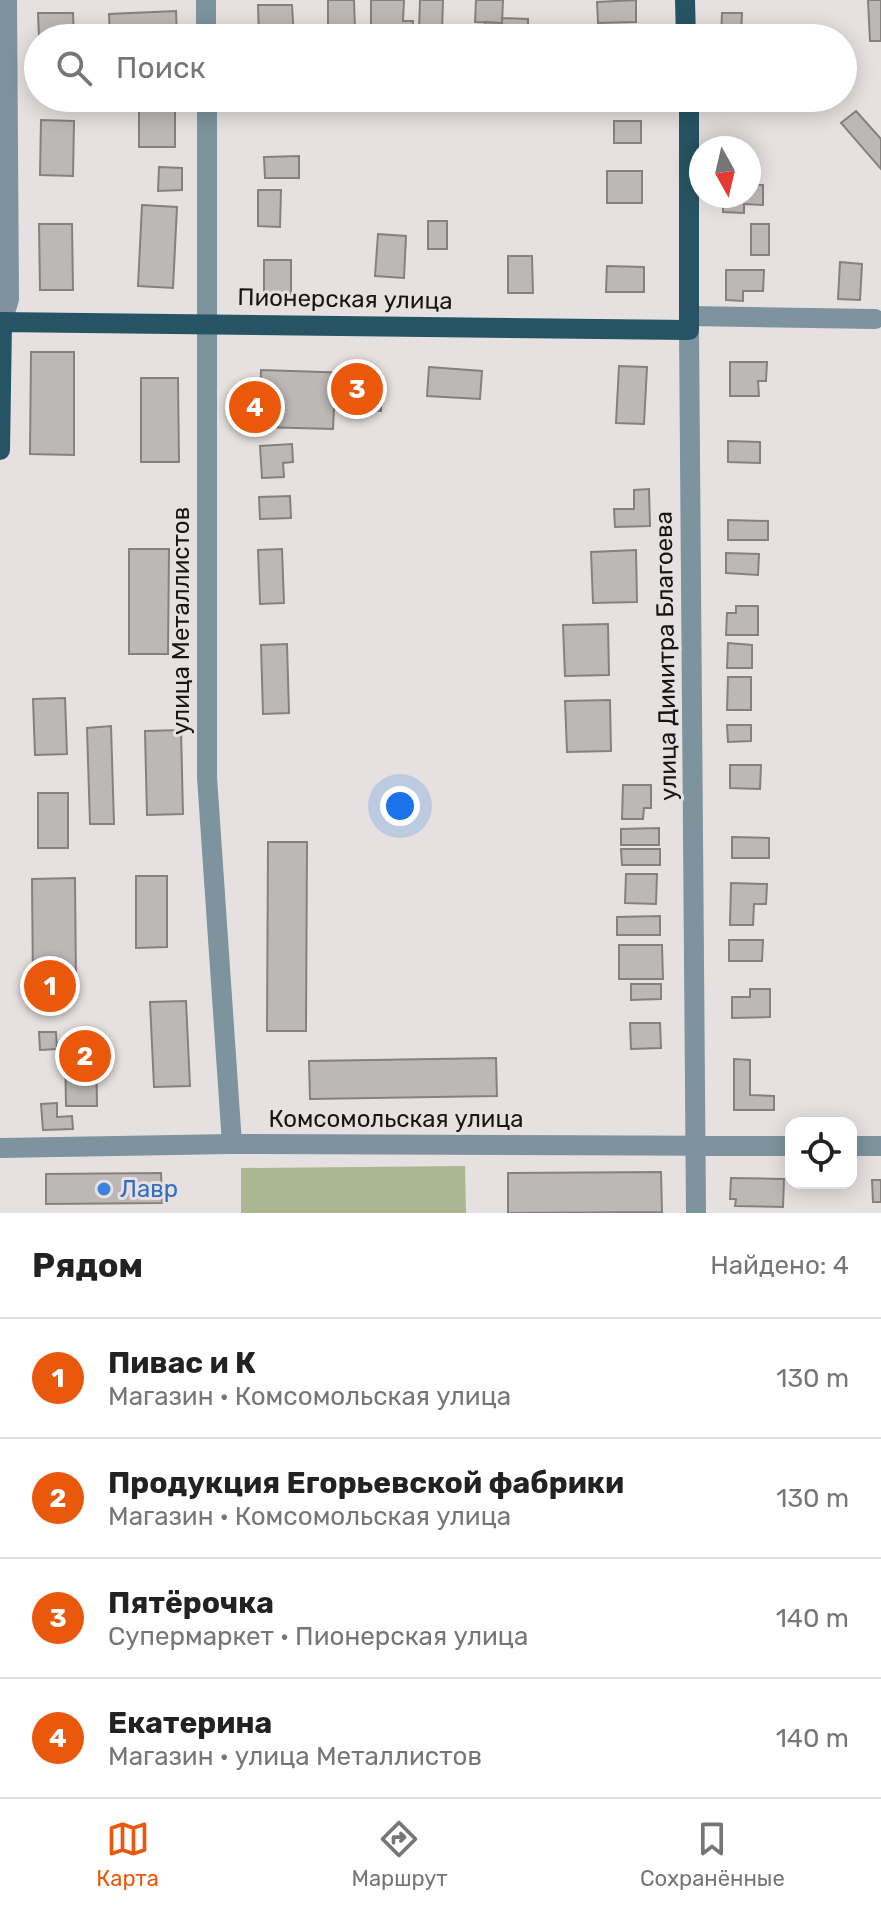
<!DOCTYPE html>
<html lang="ru">
<head>
<meta charset="utf-8">
<style>
	body { margin:0; font-family:Rubik,sans-serif; background:#f6f6f6; color:#222 }
	.controls { position:absolute; right:24px; bottom:24px; display:grid; overflow:hidden; border-radius:16px; box-shadow:0 4px 20px #0003 }
	.controls button { width:72px; height:72px; display:grid; place-items:center; padding:0; border:0; border-bottom:2px solid #e0e0e0; background:#fff; color:#222; font:40px sans-serif }
	.compass { position:absolute; left:689px; top:136px; width:72px; height:72px; border-radius:50%; background:#fff; box-shadow:0 4px 20px #0003; rotate:172deg }
	.you { position:absolute; left:400px; top:806px; width:28px; height:28px; margin:-20px; border:6px solid #fff; border-radius:50%; background:#1a73e8; box-shadow:0 0 0 12px #1a73e833 }
	.badge { display:grid; place-items:center; width:52px; height:52px; border-radius:50%; background:#ea580c; color:#fff; font-size:26px; font-weight:700 }
	.pin { position:absolute; translate:-50% -50%; border:4px solid #fff; box-shadow:0 2px 8px #0006 }
	.list { margin:0; padding:0; list-style:none }
	h2 { display:flex; justify-content:space-between; align-items:center; height:104px; margin:0; padding:0 32px; font-size:34px }
	h2 small { font-size:26px; font-weight:400; color:#767676 }
	.list li { display:grid; grid-template-columns:52px 1fr auto; gap:24px; align-items:center; box-sizing:border-box; height:120px; padding:0 32px; border-top:2px solid #e0e0e0 }
	.list b { display:block; font-size:30px; white-space:nowrap }
	.list p { margin:0; font-size:26px; white-space:nowrap; color:#767676 }
	.list em { font-size:26px; font-style:normal; color:#767676 }
	.icon { flex:none; width:44px; height:44px; fill:none; stroke:currentColor; stroke-width:2; stroke-linecap:round; stroke-linejoin:round }
	.map { position:relative; flex:none; width:881px; height:1213px; overflow:hidden }
	.search { position:absolute; background:#fff; box-shadow:0 4px 20px #0003; left:24px; right:24px; top:24px; height:88px; display:flex; align-items:center; gap:20px; box-sizing:border-box; padding:0 28px; border-radius:44px; color:#767676; font-size:30px }
	.sheet { height:584px; background:#fff }
	nav { display:flex; justify-content:space-around; align-items:center; box-sizing:border-box; height:112px; border-top:2px solid #e0e0e0; background:#fff; font-size:22px; color:#767676 }
	nav a { display:grid; justify-items:center; gap:4px }
	nav .on { color:#ea580c }
	.map>svg:first-child { display:block }
	.green { fill:#abb790 }
	.building { fill:#bcb8b7; stroke:#858180; stroke-width:2 }
	.lines { fill:none; stroke-linecap:round; stroke-linejoin:round }
	.minor { stroke:#7d949e; stroke-width:20 }
	.major { stroke:#275465; stroke-width:20 }
	.shop-dot { fill:#3f7fe0; stroke:#e6e1e0; stroke-width:3 }
	.labels { text-anchor:middle; stroke-width:6; stroke-linejoin:round; paint-order:stroke }
	.street-label { font-size:24px; fill:#171615; stroke:#e6e1e0 }
	.shop-label { font-size:24px; fill:#366cbe; stroke:#e6e1e0; text-anchor:start }
</style>
</head>
<body>
<div class="map">
<svg width="881" height="1213" viewBox="0 0 881 1213">
	<rect width="100%" height="100%" fill="#e6e1e0"/>
	<!-- green -->
	<path class="green" d="M465,1166l1,47h-225v-45z"/>
	<!-- building -->
	<path class="building" d="M328,0h26l1,29h-27z
		M371,0h33l-1,21h10l-1,17h-25v-4l-16,-1z
		M420,0h23l-1,31 -23,-1z
		M476,0h27l-1,23 -27,-1z
		M636,0v22l-38,1 -1,-21z
		M868,0h13v41h-11z
		M258,5h34l2,33h-35z
		M176,11l1,27h-67l-1,-24z
		M38,13h35l1,25h-35z
		M722,13h20l-1,25h-20z
		M502,18l26,1v19h-44l1,-16 17,1z
		M139,98h36v49h-36z
		M259,98h31v5l-31,1z
		M856,111l25,28v30l-40,-46z
		M41,120l33,1 -1,55 -33,-1z
		M614,121h27v22h-27z
		M299,156v22h-34l-1,-21z
		M159,167l23,1v22l-24,1z
		M607,171h35v32h-35z
		M749,185h14v20l-19,-1v9l-21,-1v-16h26z
		M258,190h23l-1,37 -22,-1z
		M142,205l35,2 -4,81 -35,-2z
		M428,221h19v28h-19z
		M39,224h33l1,66h-33z
		M751,224h18v31h-18z
		M378,234l28,2 -2,42 -29,-2z
		M508,256h24l1,37h-25z
		M264,260h27v34h-27z
		M840,262l22,2 -2,36 -22,-1z
		M607,266l37,1v25h-38z
		M726,270h38l-1,21h-20v10l-17,-1z
		M31,352h43v103l-44,-1z
		M730,362h37l-1,19h-8l1,15h-29z
		M619,366l28,1 -3,57 -28,-1z
		M429,367l53,4 -2,28 -53,-3z
		M261,370l121,4 -1,37 -47,-2 -1,20 -74,-2z
		M141,378h37l1,84h-38z
		M728,441l32,1v21l-32,-1z
		M292,444l1,18 -10,1 1,14 -22,1 -2,-32z
		M649,489l1,37 -35,1 -1,-18h20v-19z
		M290,496l1,22 -31,1 -1,-22z
		M728,520l40,1v19h-40z
		M129,549h40l-1,105h-39z
		M282,549l2,54 -24,1 -2,-54z
		M636,550l1,52 -44,1 -2,-51z
		M726,553l33,1 -1,21 -32,-2z
		M736,606h22v29h-32l1,-22h9z
		M608,624l1,51 -44,1 -2,-51z
		M728,643l24,2v23h-25z
		M287,644l2,69 -26,1 -2,-69z
		M728,677h23v33h-24z
		M65,698l2,56 -32,1 -2,-56z
		M610,700l1,51 -44,1 -2,-51z
		M727,725h24v16l-23,1z
		M111,726l3,98h-24l-3,-96z
		M181,730l2,84 -36,1 -2,-84z
		M730,765h31l-1,24 -30,-1z
		M623,785h28v23h-7l-1,11h-21z
		M38,793h30v55h-30z
		M659,828v17h-38v-16z
		M732,837l37,1v20h-37z
		M268,842h39l-1,189h-39z
		M621,849h39v16h-38z
		M626,874h31l-1,30 -31,-1z
		M136,876h31v71l-31,1z
		M75,878l1,108h-43l-1,-107z
		M731,883l36,1 -1,20h-12l-1,21h-23z
		M660,916v19h-43v-18z
		M729,940h34l-1,21h-33z
		M619,945h43l1,34h-44z
		M631,984h30v15l-30,1z
		M750,989h20v28l-38,1v-21h18z
		M186,1001l4,85 -36,1 -4,-85z
		M630,1023h30l1,25 -30,1z
		M39,1032h17l1,17 -17,1z
		M96,1045l1,61h-31l-1,-60z
		M496,1058l1,38 -187,3 -1,-38z
		M734,1059l16,1v35l24,1v14h-40z
		M57,1103v14l15,-1 1,13 -30,1 -2,-26z
		M661,1172l1,40 -154,1v-40z
		M161,1173l1,30 -116,1v-30z
		M731,1178l53,1 -1,28 -48,-1 1,-7h-6z
		M872,1180h9v22h-8z"/>
	<g class="lines">
		<!-- minor -->
		<path class="minor" d="M206,0v38
			M207,98v679l25,367
			M689,316l186,3
			M2,322l7,-23 -2,-299
			M689,330l7,883
			M851,1146h30
			M0,1148l232,-4 559,2"/>
		<!-- major -->
		<path class="major" d="M685,0l1,38
			M0,322l689,8v-232
			M0,450l2,-128"/>
	</g>
	<!-- markers -->
	<circle class="shop-dot" cx="104" cy="1189" r="8"/>
	<g class="labels">
		<!-- street labels -->
		<g class="street-label">
			<text transform="translate(345 299) rotate(1)" y="8">Пионерская улица</text>
			<text transform="translate(181 621) rotate(-90)" y="8">улица Металлистов</text>
			<text transform="translate(666 656) rotate(-91)" y="8">улица Димитра Благоева</text>
			<text x="396" y="1127">Комсомольская улица</text>
		</g>
		<!-- shop labels -->
		<g class="shop-label">
			<text x="120" y="1197">Лавр</text>
		</g>
	</g>
</svg>
<div class="controls">
<button><svg class="icon" aria-label="locate" viewBox="0 0 24 24"><circle cx="12" cy="12" r="6"/><path d="M12 2v4M12 18v4M2 12h4M18 12h4"/></svg></button>
</div>
<svg class="compass" viewBox="-18 -18 36 36"><path d="M0-13l5 13h-10z" fill="#e53935"/><path d="M0 13l5-13h-10z" fill="#767676"/></svg>
<div class="you"></div>
<div class="pin badge" style="left:50px;top:986px">1</div>
<div class="pin badge" style="left:85px;top:1056px">2</div>
<div class="pin badge" style="left:357px;top:389px">3</div>
<div class="pin badge" style="left:255px;top:407px">4</div>
<div class="search"><svg class="icon" aria-label="search" viewBox="0 0 24 24"><circle cx="10" cy="10" r="6"/><path d="M15 15l6 6"/></svg>Поиск</div>
</div>
<section class="sheet">
<h2>Рядом<small>Найдено: 4</small></h2>
<ul class="list">
<li><span class="badge">1</span><div><b>Пивас и К</b><p>Магазин · Комсомольская улица</p></div><em>130 m</em></li>
<li><span class="badge">2</span><div><b>Продукция Егорьевской фабрики</b><p>Магазин · Комсомольская улица</p></div><em>130 m</em></li>
<li><span class="badge">3</span><div><b>Пятёрочка</b><p>Супермаркет · Пионерская улица</p></div><em>140 m</em></li>
<li><span class="badge">4</span><div><b>Екатерина</b><p>Магазин · улица Металлистов</p></div><em>140 m</em></li>
</ul>
</section>
<nav>
<a class="on"><svg class="icon" aria-label="map" viewBox="0 0 24 24"><path d="M3 6l6-2 6 2 6-2v14l-6 2-6-2-6 2zM9 4v14M15 6v14"/></svg>Карта</a>
<a><svg class="icon" aria-label="directions" viewBox="0 0 24 24"><path d="M12 3l9 9-9 9-9-9zM9 14v-3h6M13 9l2 2-2 2"/></svg>Маршрут</a>
<a><svg class="icon" aria-label="saved" viewBox="0 0 24 24"><path d="M7 4h10v16l-5-4-5 4z"/></svg>Сохранённые</a>
</nav>
</body>
</html>
